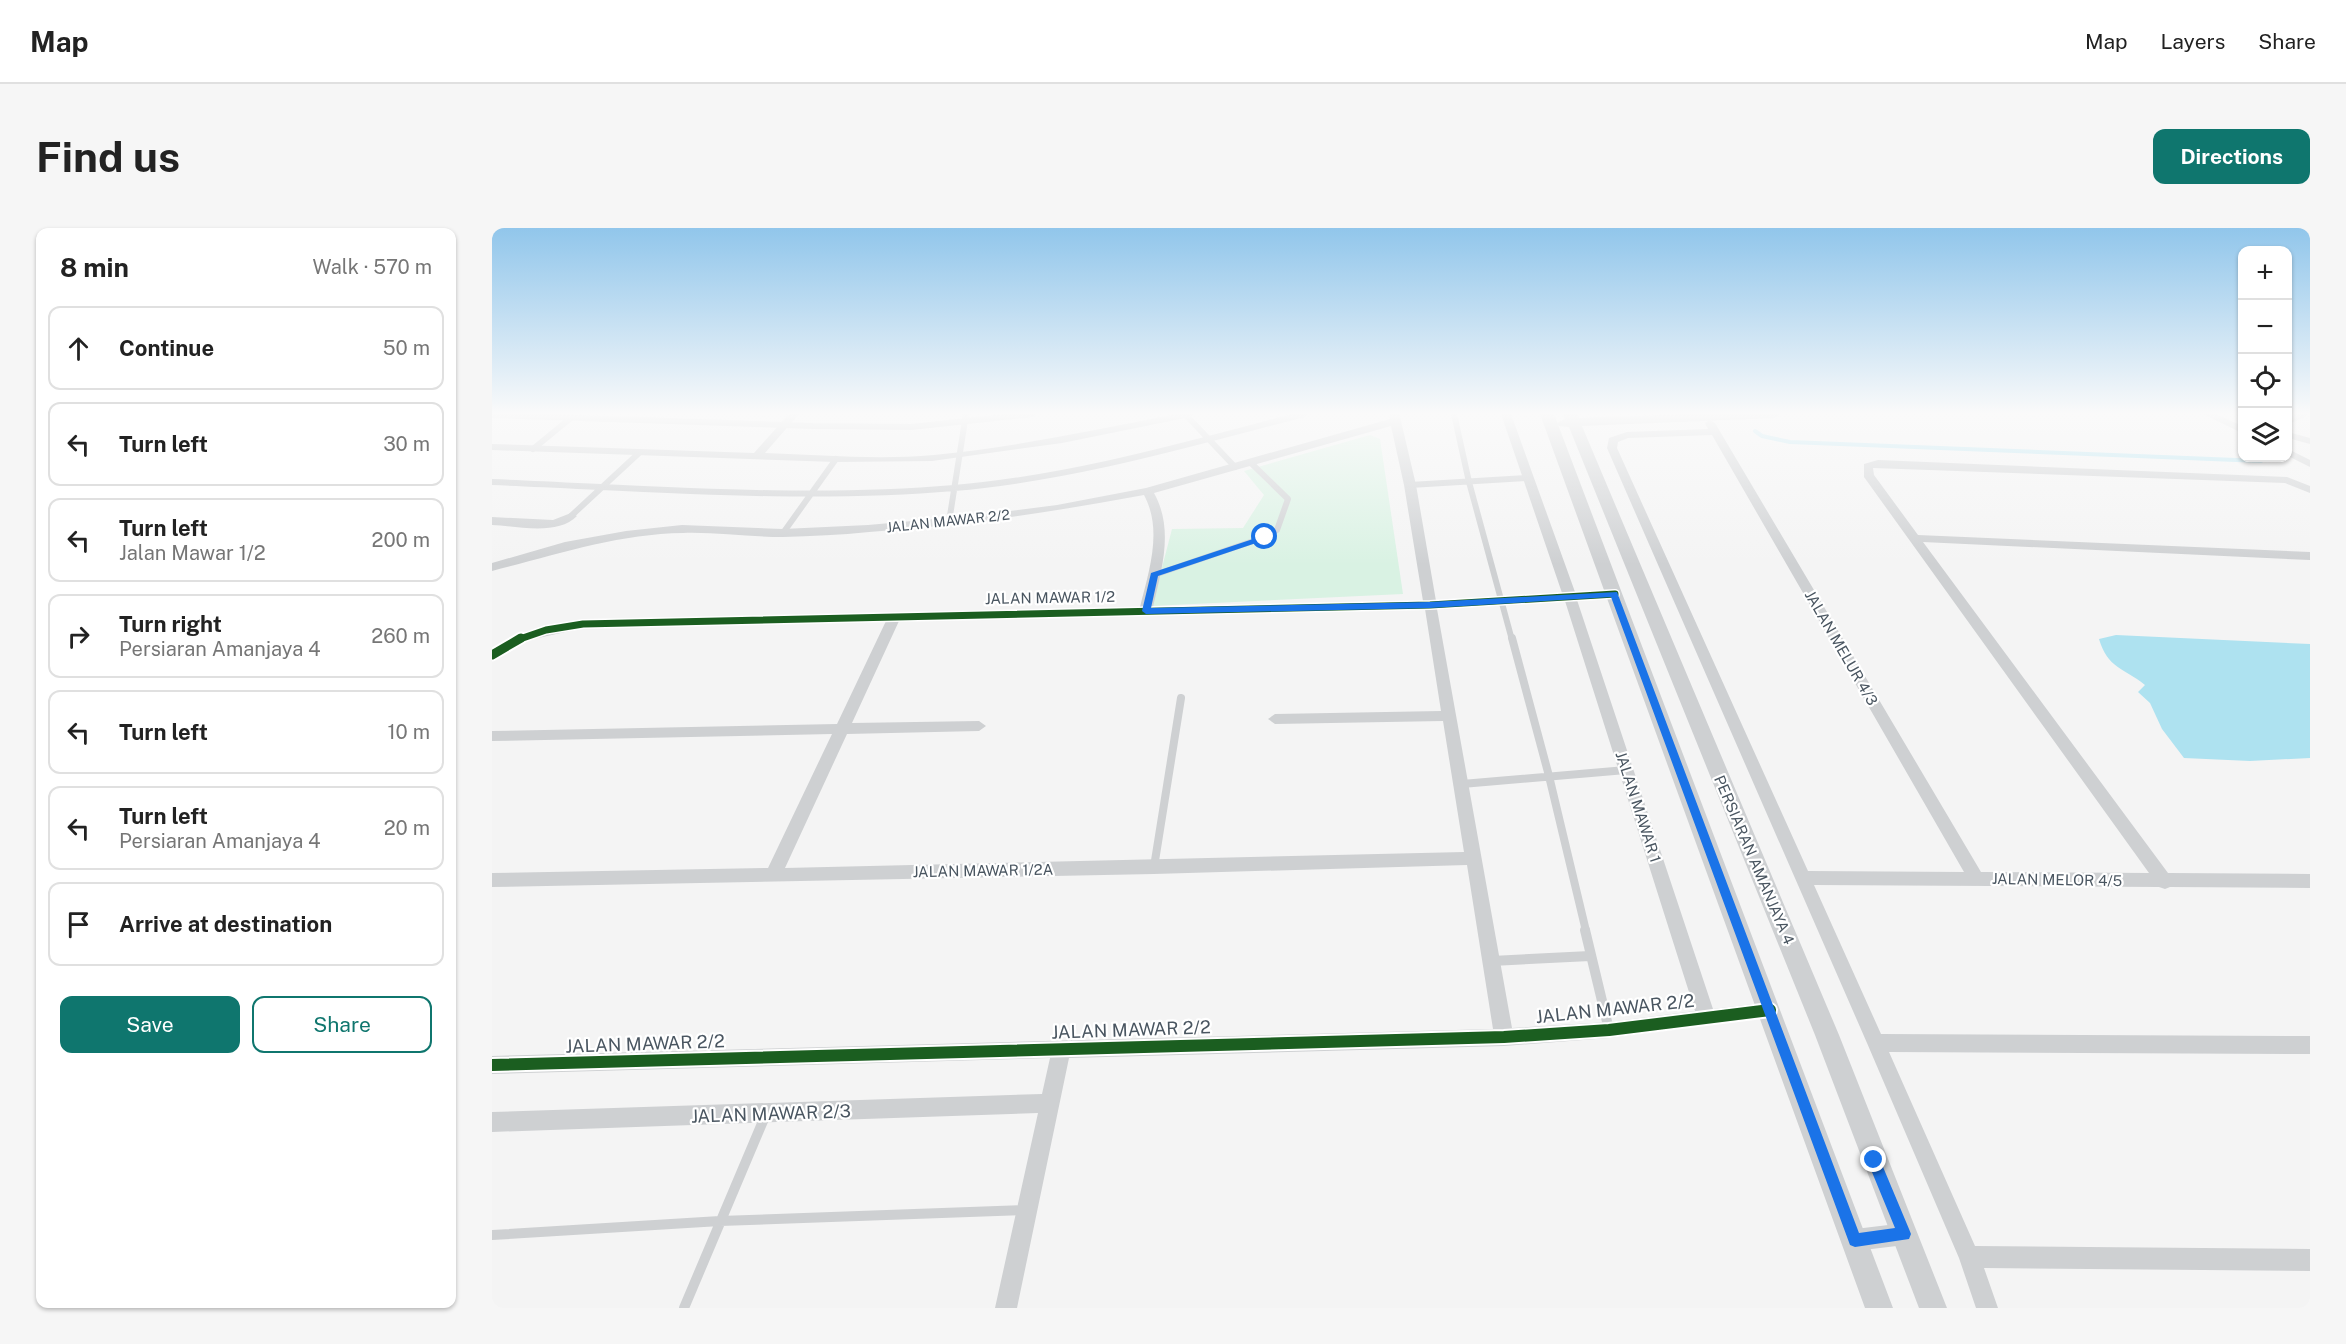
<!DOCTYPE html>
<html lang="en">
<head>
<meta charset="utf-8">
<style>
	body { margin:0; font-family:"Public Sans",sans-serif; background:#f6f6f6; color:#222 }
	.controls { position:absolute; right:18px; top:18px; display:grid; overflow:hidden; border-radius:12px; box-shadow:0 2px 4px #0004 }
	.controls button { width:54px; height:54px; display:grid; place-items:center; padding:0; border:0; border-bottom:2px solid #e0e0e0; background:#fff; color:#222; font:30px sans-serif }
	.stop { position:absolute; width:18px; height:18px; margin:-14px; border:4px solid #1a73e8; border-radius:50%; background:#fff }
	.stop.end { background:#1a73e8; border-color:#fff; box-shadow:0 2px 6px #0008 }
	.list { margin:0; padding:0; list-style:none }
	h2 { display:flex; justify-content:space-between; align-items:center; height:78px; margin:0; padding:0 24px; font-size:26px }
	h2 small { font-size:20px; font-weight:400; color:#767676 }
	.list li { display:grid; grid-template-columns:39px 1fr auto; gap:18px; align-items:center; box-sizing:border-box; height:84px; margin:0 12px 12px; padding:0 12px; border:2px solid #e0e0e0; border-radius:12px }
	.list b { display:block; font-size:22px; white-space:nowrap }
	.list p { margin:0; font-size:20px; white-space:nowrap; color:#767676 }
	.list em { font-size:20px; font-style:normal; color:#767676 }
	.actions { display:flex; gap:12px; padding:18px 24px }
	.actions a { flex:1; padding:14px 0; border:2px solid #0f766e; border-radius:12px; text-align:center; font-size:21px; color:#0f766e }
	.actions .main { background:#0f766e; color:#fff }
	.icon { flex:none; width:33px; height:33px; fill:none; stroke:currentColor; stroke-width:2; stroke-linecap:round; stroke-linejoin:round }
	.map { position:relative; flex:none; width:1818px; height:1080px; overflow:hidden; border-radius:12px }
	header { display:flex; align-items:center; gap:36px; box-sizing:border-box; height:84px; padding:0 30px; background:#fff; border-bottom:2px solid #e0e0e0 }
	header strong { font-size:28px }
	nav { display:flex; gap:33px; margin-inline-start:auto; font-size:21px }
	.intro { display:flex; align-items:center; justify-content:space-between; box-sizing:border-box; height:144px; padding:0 36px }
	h1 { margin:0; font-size:42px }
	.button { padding:15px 27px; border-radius:12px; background:#0f766e; color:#fff; font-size:21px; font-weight:700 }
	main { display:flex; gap:36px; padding:0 36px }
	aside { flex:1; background:#fff; border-radius:12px; box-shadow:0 2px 4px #0004 }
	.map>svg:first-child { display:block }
	.green { fill:#d9f2e3 }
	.water { fill:#aee2f0 }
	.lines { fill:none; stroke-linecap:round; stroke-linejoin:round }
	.stream { stroke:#aee2f0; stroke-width:4 }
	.service-far2 { stroke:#ced0d2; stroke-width:6 }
	.service-far1 { stroke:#ced0d2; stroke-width:8 }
	.service { stroke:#ced0d2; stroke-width:10 }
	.minor { fill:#ced0d2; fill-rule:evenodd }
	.tertiary { fill:#ced0d2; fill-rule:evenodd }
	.cycleway-far2-casing { stroke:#fff; stroke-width:10 }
	.cycleway-far1-casing { stroke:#fff; stroke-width:13 }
	.cycleway-casing { stroke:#fff; stroke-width:16 }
	.cycleway-far2 { stroke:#1b5e20; stroke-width:7 }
	.cycleway-far1 { stroke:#1b5e20; stroke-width:9 }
	.cycleway { stroke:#1b5e20; stroke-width:12 }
	.route { fill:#1a73e8 }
	.labels { text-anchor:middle; stroke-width:4.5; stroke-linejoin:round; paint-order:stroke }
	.far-street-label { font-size:14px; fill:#4a5661; stroke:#fff }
	.street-label { font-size:15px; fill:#4a5661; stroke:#fff }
	.near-street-label { font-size:18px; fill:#4a5661; stroke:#fff }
</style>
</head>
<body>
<header>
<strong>Map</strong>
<nav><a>Map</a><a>Layers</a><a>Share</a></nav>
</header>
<div class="intro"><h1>Find us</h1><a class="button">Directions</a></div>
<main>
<aside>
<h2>8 min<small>Walk · 570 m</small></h2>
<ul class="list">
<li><svg class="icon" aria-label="ahead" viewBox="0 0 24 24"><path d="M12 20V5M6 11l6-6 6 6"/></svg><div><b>Continue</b></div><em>50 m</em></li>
<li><svg class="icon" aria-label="left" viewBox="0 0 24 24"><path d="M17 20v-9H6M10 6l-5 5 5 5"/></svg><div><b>Turn left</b></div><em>30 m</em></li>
<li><svg class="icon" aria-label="left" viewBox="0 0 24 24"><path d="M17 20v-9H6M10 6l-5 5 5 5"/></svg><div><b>Turn left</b><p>Jalan Mawar 1/2</p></div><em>200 m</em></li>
<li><svg class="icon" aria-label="right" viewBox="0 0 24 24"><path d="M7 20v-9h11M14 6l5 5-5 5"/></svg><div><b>Turn right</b><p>Persiaran Amanjaya 4</p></div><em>260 m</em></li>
<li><svg class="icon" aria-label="left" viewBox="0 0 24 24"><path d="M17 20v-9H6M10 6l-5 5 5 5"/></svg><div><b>Turn left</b></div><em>10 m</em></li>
<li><svg class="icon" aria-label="left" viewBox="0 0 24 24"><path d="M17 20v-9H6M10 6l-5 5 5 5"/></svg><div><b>Turn left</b><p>Persiaran Amanjaya 4</p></div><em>20 m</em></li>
<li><svg class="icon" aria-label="arrive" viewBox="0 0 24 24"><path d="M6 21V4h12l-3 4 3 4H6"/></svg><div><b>Arrive at destination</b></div></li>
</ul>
<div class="actions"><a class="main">Save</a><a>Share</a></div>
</aside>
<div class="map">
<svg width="1818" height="1080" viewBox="0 0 1818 1080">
	<rect width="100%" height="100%" fill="#f4f4f4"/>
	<!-- green -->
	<path class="green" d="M878,207l10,4 23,155 -251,12 20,-77 71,-1 21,-33 -20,-24z"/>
	<!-- water -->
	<path class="water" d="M1624,407l194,9v114l-60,3 -66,-3 -22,-29 -12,-26 -12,-11 7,-7c-22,-18 -37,-16 -46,-46z"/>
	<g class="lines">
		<!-- stream -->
		<path class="stream" d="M1263,203l7,5 28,6 471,19"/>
		<!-- service-far2 -->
		<path class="service-far2" d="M693,186l50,53
			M962,186l15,68 43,158
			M0,187l321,11 98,1 122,-13
			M1796,193l16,-7
			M41,221l39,-32
			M0,254c154,6 309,19 462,6 119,-10 235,-44 350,-74
			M918,257l118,-7
			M79,288l68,-63
			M457,294l17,-108
			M291,305l53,-74
			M662,347l111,-38 12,-7 11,-31 -37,-36"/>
		<!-- service-far1 -->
		<path class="service-far1" d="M1020,410l37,138 37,155
			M970,556l164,-14
			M662,639l27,-169"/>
		<!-- service -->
		<path class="service" d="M1093,702l24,100
			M1000,733l98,-5
			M0,1007l228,-14 307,-11
			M192,1080l82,-194"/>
		<!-- minor -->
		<path class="minor" d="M297,186h10l-34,39c56,2 113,7 169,2 81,-8 162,-25 242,-41h19l-5,3 -128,26 -130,18 -96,1 -344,-12v-6l262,9z
			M897,186h10l2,7 15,64 20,116 126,-8 -61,-179h10l64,178 40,-2 6,4 -6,4 -38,2 136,409 57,-7 6,2 3,6 -3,6 -167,22 -105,8 -435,12 -52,250h-22l43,-195 -546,19v-20l550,-18 8,-36 -558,16v-18l1001,-27 -26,-164 -313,9 -662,13v-14l276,-5 64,-134 -340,7v-10l345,-7 49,-103 -303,7 -54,12 -37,20v-11c27,-19 59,-25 91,-29l557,-13c9,-36 23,-77 4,-112 -92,17 -182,31 -275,37 -28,3 -58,4 -86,5 -33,0 -67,-5 -100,-4 -66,1 -128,22 -191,38v-8l73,-21 61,-11 56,-6 101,4 85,-4 111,-10 78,-10 89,-17 244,-69zM899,198l13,59 19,116 -270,6c9,-39 21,-78 1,-114zM1073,373l130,410 -86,11 -97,6 -75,-419zM933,381l16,102 -166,3 -7,5 7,5 168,-3 21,131 -679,16 62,-134 132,-3 7,-5 -7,-5 -127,2 47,-102z
			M1711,186h13l26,12v7z
			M1744,186h6v4l-4,-1z
			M1218,192l5,3 266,449 168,1 -285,-396v-13l14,-4 409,17 23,9v7l-25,-10 -412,-15 1,7 44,60 392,17v8l-387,-18 245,331 142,1v14l-140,-1 -5,2 -6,-2 -345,-2 67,149 429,2v18l-421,-2 86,194 335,3v22l-326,-3 14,40h-22l-17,-50 -92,-215 -260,-595 2,-10 18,-6 81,-3 -3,-6zM1220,207l252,437 -156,-1 -191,-423 1,-6 10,-4z
			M1796,204l22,6v6l-22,-6z
			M1796,221l22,11v7l-22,-11z
			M79,285l6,3c-19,20 -60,10 -85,9v-8l61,3z
			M1413,995l8,3 3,8 -3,8 -8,3 -50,6 -8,-3 -3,-8 3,-8 8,-3z"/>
		<!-- tertiary -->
		<path class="tertiary" d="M1048,186h14l339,894h-28z
			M1071,186h14l2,4 107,-4h95l-7,4 -192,8 257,609 108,273h-28l-104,-273 -246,-608 -10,-1 -2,-3 8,-4z"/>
		<defs>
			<path id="cycleway-far2" d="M25,412l29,-10 37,-6 847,-19 185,-11"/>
			<path id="cycleway-far1" d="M0,427l29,-17"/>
			<path id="cycleway" d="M0,837l1012,-28 105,-7 161,-20"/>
		</defs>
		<!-- cycleway-far2 casing -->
		<use href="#cycleway-far2" class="cycleway-far2-casing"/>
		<!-- cycleway-far1 casing -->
		<use href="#cycleway-far1" class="cycleway-far1-casing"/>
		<!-- cycleway casing -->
		<use href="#cycleway" class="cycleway-casing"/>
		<!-- cycleway-far2 -->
		<use href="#cycleway-far2" class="cycleway-far2"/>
		<!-- cycleway-far1 -->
		<use href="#cycleway-far1" class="cycleway-far1"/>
		<!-- cycleway -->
		<use href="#cycleway" class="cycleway"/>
	</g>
	<!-- sky -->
	<linearGradient id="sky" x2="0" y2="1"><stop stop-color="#91c6eb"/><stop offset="0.55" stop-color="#fafafa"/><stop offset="1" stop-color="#fafafa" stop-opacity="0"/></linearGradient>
	<rect width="1818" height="337" fill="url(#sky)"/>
	<!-- route -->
	<path class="route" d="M773,307l3,1v3l-110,37 -7,32 279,-6 187,-10 242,641 36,-5 -28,-68 2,-5 5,-2 4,2 31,74 2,5 -2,5 -54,8 -5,-2 -239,-648 -181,11 -284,6 -4,-3 9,-38z"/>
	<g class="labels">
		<!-- far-street labels -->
		<g class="far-street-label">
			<text transform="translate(456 293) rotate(-6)" y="5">JALAN MAWAR 2/2</text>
		</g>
		<!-- street labels -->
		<g class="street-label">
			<text transform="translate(558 370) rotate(-1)" y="5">JALAN MAWAR 1/2</text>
			<text transform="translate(1349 420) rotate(60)" y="5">JALAN MELUR 4/3</text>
			<text transform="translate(1146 579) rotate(72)" y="5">JALAN MAWAR 1</text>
			<text transform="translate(1262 632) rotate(67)" y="5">PERSIARAN AMANJAYA 4</text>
			<text transform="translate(491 643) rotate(-1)" y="5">JALAN MAWAR 1/2A</text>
			<text transform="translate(1565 652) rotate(1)" y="5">JALAN MELOR 4/5</text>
		</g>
		<!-- near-street labels -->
		<g class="near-street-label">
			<text transform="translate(1123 781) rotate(-6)" y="6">JALAN MAWAR 2/2</text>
			<text transform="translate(639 802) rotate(-2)" y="6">JALAN MAWAR 2/2</text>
			<text transform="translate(153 816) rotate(-2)" y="6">JALAN MAWAR 2/2</text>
			<text transform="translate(279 886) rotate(-2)" y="6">JALAN MAWAR 2/3</text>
		</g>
	</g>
</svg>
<div class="controls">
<button>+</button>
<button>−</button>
<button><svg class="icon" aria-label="locate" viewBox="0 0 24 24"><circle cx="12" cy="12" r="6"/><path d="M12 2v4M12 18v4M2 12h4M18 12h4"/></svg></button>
<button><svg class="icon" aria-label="layers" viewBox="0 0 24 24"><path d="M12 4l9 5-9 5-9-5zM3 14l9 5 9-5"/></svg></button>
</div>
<div class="stop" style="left:773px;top:309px"></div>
<div class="stop end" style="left:1382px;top:932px"></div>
</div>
</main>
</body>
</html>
